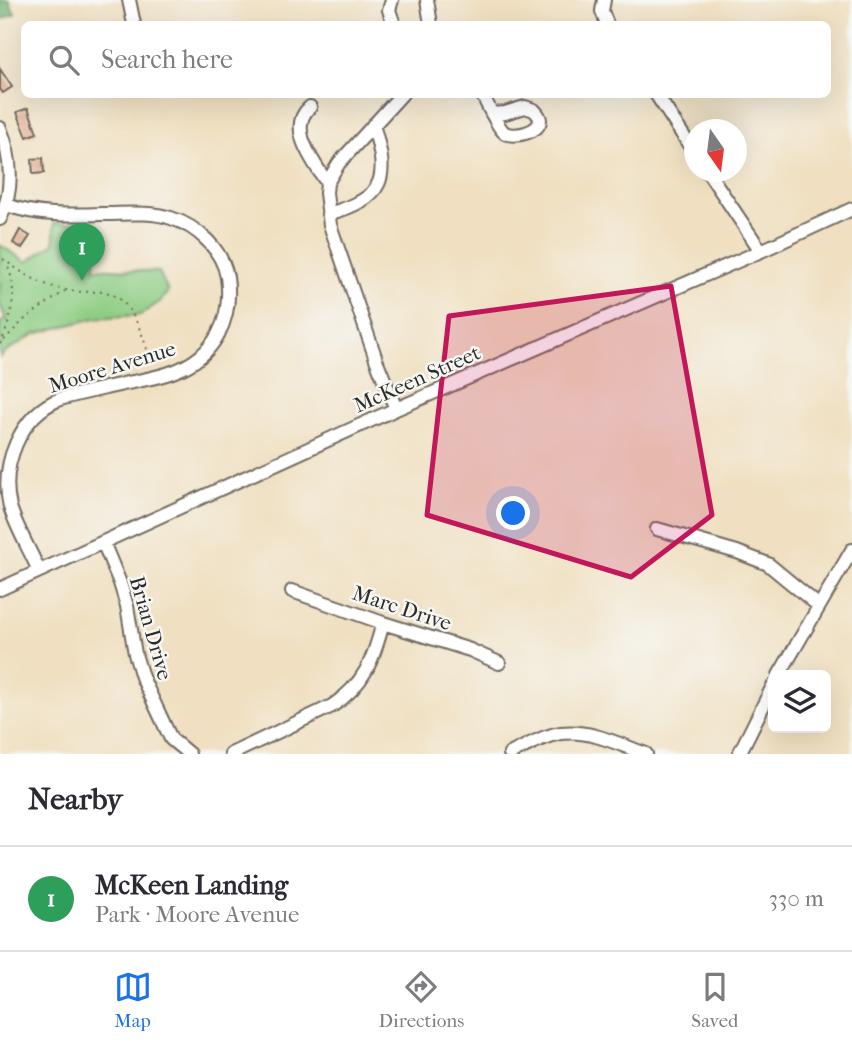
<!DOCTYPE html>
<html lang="en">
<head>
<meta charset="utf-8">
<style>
	body { margin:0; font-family:"IM FELL French Canon",serif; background:#f2f2f3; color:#2b2b33 }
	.controls { position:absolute; right:21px; bottom:21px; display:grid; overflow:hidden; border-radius:10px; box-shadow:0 7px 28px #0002 }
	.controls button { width:63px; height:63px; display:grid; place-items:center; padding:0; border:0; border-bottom:2px solid #e1e1e2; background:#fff; color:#2b2b33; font:35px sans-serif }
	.compass { position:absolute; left:684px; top:119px; width:63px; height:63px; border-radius:50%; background:#fff; box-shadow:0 7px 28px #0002; rotate:166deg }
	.you { position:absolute; left:514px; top:514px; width:24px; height:24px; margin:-18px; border:5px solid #fff; border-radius:50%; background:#1a73e8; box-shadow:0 0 0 10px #1a73e833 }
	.badge { display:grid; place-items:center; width:46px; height:46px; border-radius:50%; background:#1a73e8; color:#fff; font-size:23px; font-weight:700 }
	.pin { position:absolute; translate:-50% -58px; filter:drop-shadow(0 2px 4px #0008) }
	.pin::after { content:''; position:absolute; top:37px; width:24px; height:21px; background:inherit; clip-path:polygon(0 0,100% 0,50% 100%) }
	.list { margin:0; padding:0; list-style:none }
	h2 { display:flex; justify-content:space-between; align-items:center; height:91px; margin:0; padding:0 28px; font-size:30px }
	h2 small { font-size:23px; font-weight:400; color:#7c7c81 }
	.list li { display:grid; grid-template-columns:46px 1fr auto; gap:21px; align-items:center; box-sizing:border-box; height:105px; padding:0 28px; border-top:2px solid #e1e1e2 }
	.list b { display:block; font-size:26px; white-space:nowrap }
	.list p { margin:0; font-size:23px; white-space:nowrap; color:#7c7c81 }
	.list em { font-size:23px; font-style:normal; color:#7c7c81 }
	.icon { flex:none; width:38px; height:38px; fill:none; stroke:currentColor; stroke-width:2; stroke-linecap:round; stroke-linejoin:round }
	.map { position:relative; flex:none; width:852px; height:754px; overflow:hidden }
	.search { position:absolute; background:#fff; box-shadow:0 7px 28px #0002; left:21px; right:21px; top:21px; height:77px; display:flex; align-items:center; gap:18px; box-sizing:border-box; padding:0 24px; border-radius:10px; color:#7c7c81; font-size:26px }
	.sheet { height:196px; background:#fff }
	nav { display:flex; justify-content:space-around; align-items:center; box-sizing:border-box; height:98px; border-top:2px solid #e1e1e2; background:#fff; font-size:19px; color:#7c7c81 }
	nav a { display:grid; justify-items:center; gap:4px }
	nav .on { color:#1a73e8 }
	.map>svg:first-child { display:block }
	.green { fill:#8fcd84; stroke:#5d7c58; stroke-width:2 }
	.forest { fill:#73b072; stroke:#4f6e4e; stroke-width:2 }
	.building { fill:#e2a98b }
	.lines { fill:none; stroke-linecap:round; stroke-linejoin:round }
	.minor-casing { stroke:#706a60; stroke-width:16 }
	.path { stroke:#706a60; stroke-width:2; stroke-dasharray:2 5; stroke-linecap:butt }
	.minor { stroke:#fff; stroke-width:12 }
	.marked { fill:#c2185b; fill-opacity:0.2; stroke:#c2185b; stroke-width:5; stroke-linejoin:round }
	.labels { text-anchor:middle; stroke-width:5; stroke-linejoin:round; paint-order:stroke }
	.street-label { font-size:21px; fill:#2b2b2b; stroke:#f6f6f2 }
</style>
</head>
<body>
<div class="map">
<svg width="852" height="754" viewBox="0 0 852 754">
	<rect width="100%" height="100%" fill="#f6f6f2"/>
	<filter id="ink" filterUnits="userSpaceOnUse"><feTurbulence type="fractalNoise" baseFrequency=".0143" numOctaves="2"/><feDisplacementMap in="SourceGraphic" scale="14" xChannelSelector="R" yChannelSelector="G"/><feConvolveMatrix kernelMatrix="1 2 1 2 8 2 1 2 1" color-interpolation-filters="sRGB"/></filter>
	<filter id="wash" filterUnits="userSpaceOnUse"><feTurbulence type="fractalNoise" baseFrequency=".00686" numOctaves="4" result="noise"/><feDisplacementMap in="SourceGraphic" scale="28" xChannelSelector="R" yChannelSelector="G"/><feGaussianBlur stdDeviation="1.57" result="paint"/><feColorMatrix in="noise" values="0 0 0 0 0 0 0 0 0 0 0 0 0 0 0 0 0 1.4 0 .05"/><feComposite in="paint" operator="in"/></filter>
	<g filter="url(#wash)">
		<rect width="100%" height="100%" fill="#f0e0c1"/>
		<!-- green -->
		<path class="green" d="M54,223l42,1 -1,44 64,4 9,19 -7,10 -21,14 -45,3 -60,16 -28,17 -7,6v-34l6,-4 -6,-14v-60l27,17 27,-19z"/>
		<!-- forest -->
		<path class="forest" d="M0,0h9l6,14 -15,6z"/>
		<g id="blocks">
			<!-- building -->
			<path class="building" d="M0,69l12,18 -9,6 -3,-4z
				M28,108l9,25 -10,4 -10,-25z
				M43,158l1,15 -11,1 -1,-15z
				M20,230l10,6 -8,12 -9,-5z"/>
		</g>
	</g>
	<g filter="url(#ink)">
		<use href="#blocks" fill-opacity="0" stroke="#706a60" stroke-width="2"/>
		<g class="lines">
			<defs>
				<path id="minor" d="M129,0l5,24
					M392,0l-3,10 5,14
					M427,0l4,24
					M604,0l-2,11 5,13
					M482,94l10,20
					M656,94l38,58
					M310,107c-24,21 4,55 17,76
					M525,107l9,3c2,2 6,7 6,10 0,12 -26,18 -35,13 -6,-4 -9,-13 -13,-19l13,-1z
					M0,128c12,29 14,63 0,91
					M708,172l53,79
					M7,205c29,11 63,10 95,9 23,0 47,-3 69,4 27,9 51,31 56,59 6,42 -12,79 -52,94 -17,7 -35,9 -52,13 -21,5 -42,9 -63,15 -40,16 -60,66 -50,108 7,22 20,43 29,64
					M328,214c57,-16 62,-35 45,-89
					M396,409l-19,-47 -47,-137 -4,-32 1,-10 12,-20 63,-69
					M657,529l80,23 31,12 51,42
					M103,542l17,41 7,23 8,48 7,23 29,62 18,15
					M0,589l396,-180 365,-158 91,-42
					M292,591l91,32 87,27 29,13
					M779,675l73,-125
					M231,754l101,-48c33,-22 41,-46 51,-83
					M510,754c16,-8 33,-18 51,-21 29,-4 59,12 85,21
					M739,754l34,-68"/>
			</defs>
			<!-- minor casing -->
			<use href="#minor" class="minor-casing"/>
			<!-- path -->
			<path class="path" d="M3,259c19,14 39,27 63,31 12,3 25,1 38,2 29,4 41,50 48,74
				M4,340l22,-22 39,-27
				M0,344c12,-24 19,-57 6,-81"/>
			<!-- minor -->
			<use href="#minor" class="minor"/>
		</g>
	</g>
	<!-- marked area -->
	<path class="marked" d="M671,286l41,229 -81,62 -204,-62 22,-199z"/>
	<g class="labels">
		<!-- street labels -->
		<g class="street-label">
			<text transform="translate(112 367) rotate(-17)" y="7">Moore Avenue</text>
			<text transform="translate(417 379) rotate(-24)" y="7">McKeen Street</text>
			<text transform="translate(402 608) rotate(18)" y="7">Marc Drive</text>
			<text transform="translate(151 628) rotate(74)" y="7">Brian Drive</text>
		</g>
	</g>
</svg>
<div class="controls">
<button><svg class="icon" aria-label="layers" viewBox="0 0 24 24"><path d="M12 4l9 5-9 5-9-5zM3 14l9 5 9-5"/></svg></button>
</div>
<svg class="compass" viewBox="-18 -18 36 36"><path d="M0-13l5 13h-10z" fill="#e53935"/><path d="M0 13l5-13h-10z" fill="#7c7c81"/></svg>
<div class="you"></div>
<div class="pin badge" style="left:82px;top:281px;background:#2e9e5b">1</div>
<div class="search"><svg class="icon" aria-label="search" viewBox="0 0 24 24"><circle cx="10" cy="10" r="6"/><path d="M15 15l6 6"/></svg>Search here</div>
</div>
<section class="sheet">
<h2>Nearby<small></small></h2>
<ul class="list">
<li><span class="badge" style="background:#2e9e5b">1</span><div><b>McKeen Landing</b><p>Park · Moore Avenue</p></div><em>330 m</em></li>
</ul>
</section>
<nav>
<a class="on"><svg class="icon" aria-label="map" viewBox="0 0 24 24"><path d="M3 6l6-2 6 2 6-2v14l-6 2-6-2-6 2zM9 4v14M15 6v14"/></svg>Map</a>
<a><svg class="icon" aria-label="directions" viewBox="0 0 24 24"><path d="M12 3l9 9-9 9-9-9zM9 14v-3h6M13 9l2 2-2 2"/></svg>Directions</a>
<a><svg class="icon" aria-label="saved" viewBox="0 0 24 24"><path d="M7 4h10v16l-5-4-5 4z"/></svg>Saved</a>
</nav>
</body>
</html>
